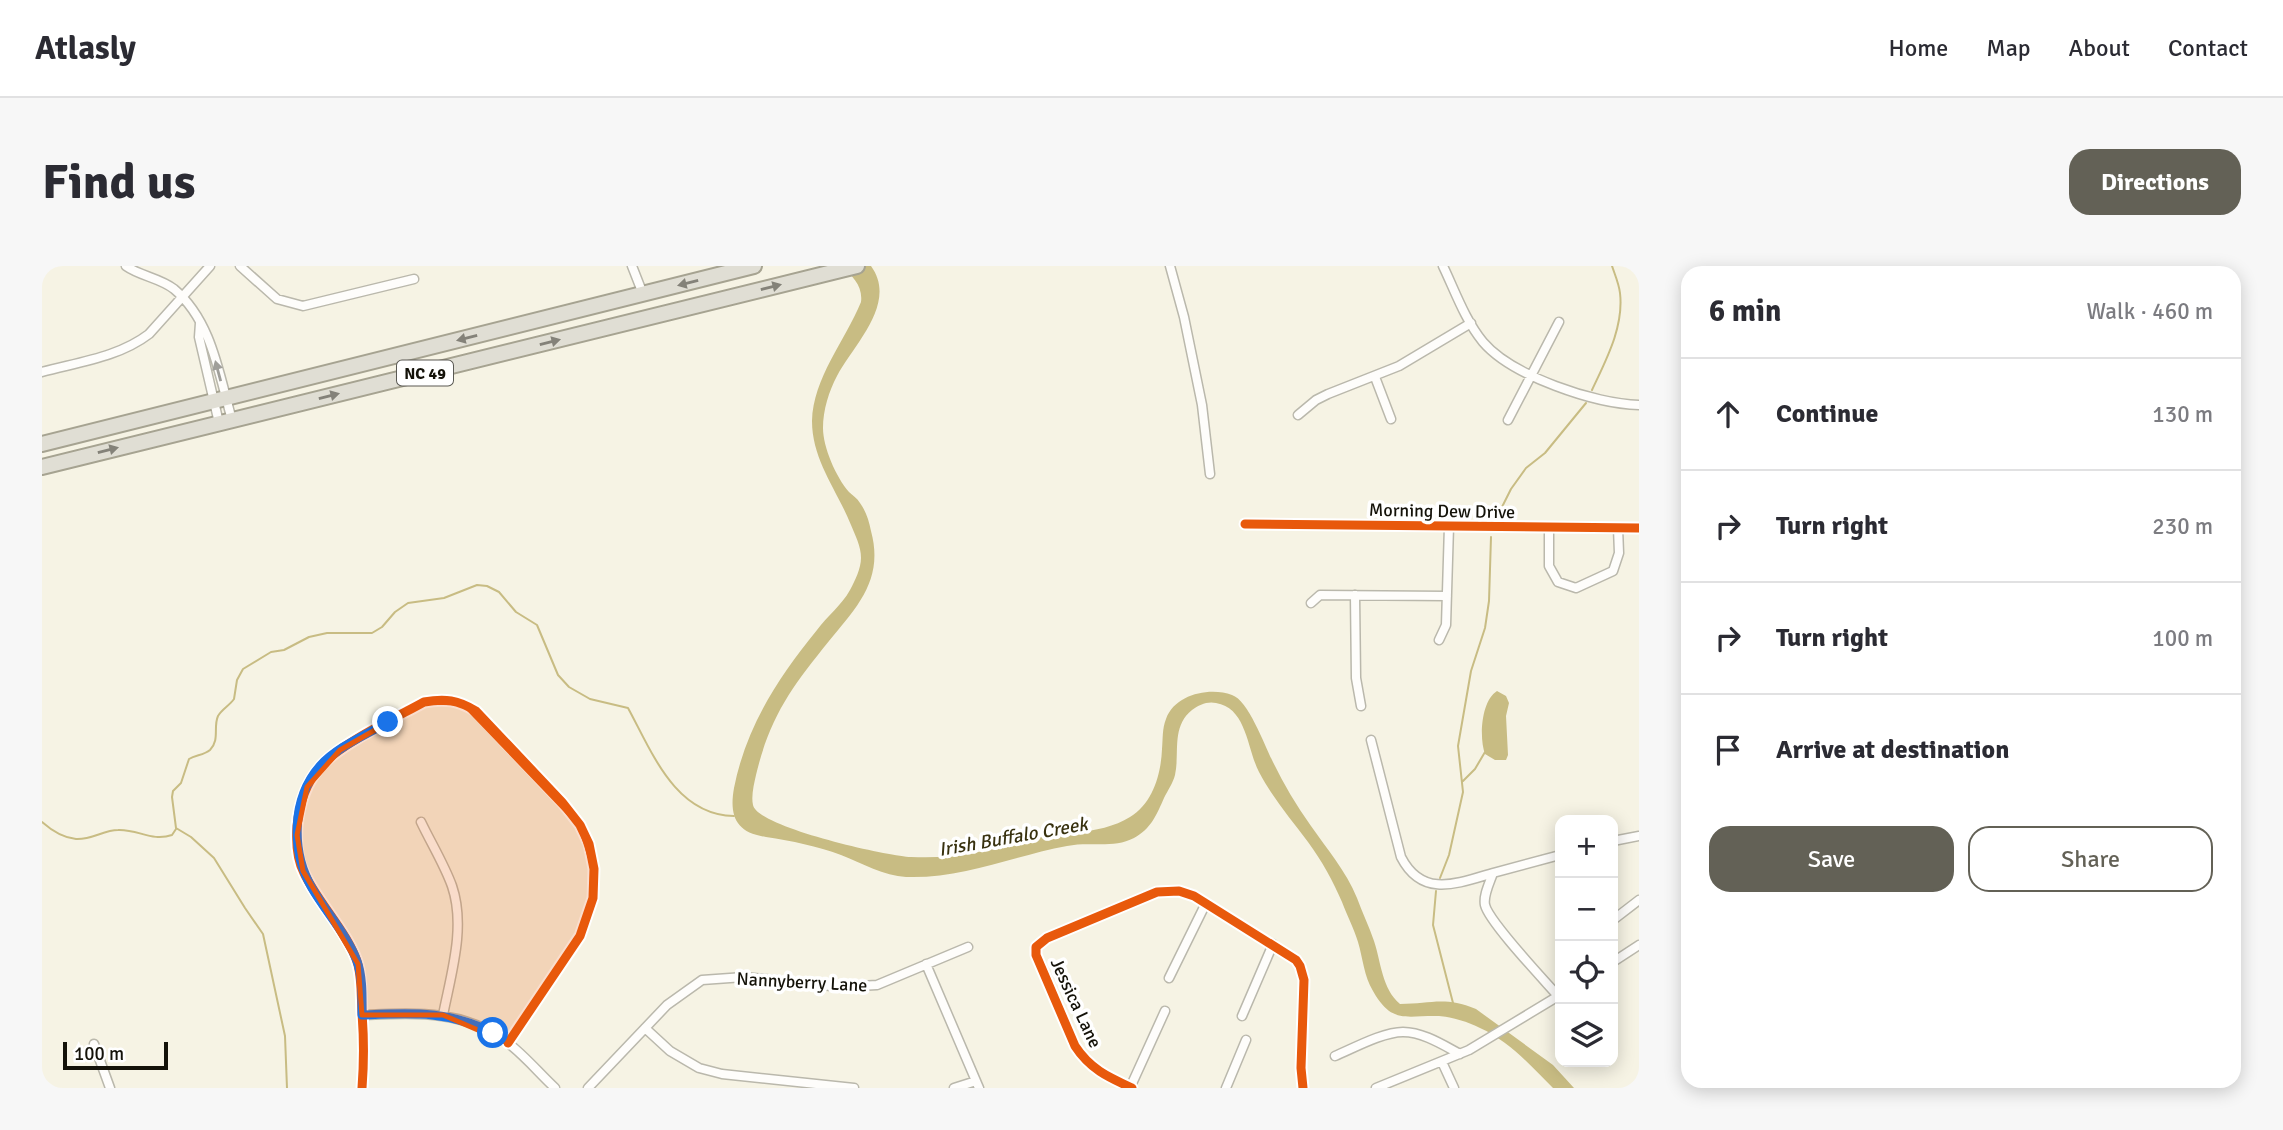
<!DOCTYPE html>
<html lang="en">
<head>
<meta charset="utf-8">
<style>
	body { margin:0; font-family:Signika,sans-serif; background:#f7f7f7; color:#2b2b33 }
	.controls { position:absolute; right:21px; bottom:21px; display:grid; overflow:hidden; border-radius:14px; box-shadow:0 4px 18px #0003 }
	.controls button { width:63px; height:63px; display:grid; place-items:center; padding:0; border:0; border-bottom:2px solid #e1e1e2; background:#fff; color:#2b2b33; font:35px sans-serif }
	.scale { position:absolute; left:21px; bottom:18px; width:105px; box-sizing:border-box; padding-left:7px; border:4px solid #141209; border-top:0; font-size:19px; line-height:24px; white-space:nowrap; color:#141209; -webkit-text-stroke:5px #fff; paint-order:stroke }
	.stop { position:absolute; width:21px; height:21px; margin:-16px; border:5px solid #1a73e8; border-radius:50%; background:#fff }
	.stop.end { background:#1a73e8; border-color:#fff; box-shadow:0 2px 7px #0008 }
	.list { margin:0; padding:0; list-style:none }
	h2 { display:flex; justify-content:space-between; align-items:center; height:91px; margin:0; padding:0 28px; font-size:30px }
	h2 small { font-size:23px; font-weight:400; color:#7c7c81 }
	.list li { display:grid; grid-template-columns:46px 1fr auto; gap:21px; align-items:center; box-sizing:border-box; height:112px; padding:0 28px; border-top:2px solid #e1e1e2 }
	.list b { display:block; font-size:26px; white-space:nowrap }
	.list em { font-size:23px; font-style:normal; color:#7c7c81 }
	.actions { display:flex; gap:14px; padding:21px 28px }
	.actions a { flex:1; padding:16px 0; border:2px solid #636156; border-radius:21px; text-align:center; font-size:24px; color:#636156 }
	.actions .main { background:#636156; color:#fff }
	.icon { flex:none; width:38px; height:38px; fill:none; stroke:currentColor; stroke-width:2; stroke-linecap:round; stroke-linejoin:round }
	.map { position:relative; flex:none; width:1597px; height:822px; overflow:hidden; border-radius:21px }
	header { display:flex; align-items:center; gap:42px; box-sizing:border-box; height:98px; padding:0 35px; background:#fff; border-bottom:2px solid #e1e1e2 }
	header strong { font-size:33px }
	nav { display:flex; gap:38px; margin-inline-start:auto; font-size:24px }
	.intro { display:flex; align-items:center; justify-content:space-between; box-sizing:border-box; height:168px; padding:0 42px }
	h1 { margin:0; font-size:49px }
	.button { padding:18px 32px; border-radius:21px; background:#636156; color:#fff; font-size:24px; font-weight:700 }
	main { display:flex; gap:42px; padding:0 42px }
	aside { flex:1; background:#fff; border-radius:21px; box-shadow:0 4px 18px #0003 }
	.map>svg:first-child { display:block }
	.water { fill:#c8bc83 }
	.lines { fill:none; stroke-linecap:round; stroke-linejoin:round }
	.stream { stroke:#c8bc83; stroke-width:2 }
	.minor-casing { stroke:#bab8ac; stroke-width:11 }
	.trunk-casing { stroke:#a6a391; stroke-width:18 }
	.minor { stroke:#fefdfb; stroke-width:8 }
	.trunk { stroke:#e0ded4; stroke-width:14 }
	.cycleway-casing { stroke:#fff; stroke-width:13 }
	.cycleway { stroke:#e8590c; stroke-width:9 }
	.oneway { fill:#848279 }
	.oneway2 { fill:#a09f9a }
	.route { stroke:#1a73e8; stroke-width:9 }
	.marked { fill:#e8590c; fill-opacity:0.2; stroke:#e8590c; stroke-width:5; stroke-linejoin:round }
	.labels { text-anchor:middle; stroke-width:7; stroke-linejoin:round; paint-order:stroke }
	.shield { fill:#fff; stroke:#5a5953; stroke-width:2 }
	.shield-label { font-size:16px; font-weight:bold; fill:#141209 }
	.street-label { font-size:18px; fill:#141209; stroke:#fff }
	.water-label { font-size:19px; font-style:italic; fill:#38310f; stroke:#fff }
</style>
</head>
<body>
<header>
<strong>Atlasly</strong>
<nav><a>Home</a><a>Map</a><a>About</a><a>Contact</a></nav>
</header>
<div class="intro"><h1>Find us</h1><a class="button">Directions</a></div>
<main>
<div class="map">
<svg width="1597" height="822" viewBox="0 0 1597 822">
	<rect width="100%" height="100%" fill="#f6f3e4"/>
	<!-- water -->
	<path class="water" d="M800,0h29c27,37 -17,78 -34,110 -8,15 -14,34 -14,52 0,19 13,49 26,64 3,3 8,6 11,11 6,8 9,18 11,28 13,48 -13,75 -42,110 -37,46 -59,75 -73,134 -2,9 -5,21 -3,30 4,22 134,51 158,52 20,1 42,0 62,-4 15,-2 30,-8 44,-12 34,-8 83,-5 113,-24 23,-14 31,-43 32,-68 1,-10 0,-20 4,-30 9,-25 44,-32 66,-24 16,5 32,49 40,65 11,23 24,45 39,66 16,23 35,45 46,72 5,14 12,28 17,43 7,21 8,48 26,63 31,0 44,-8 76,5l77,56 21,23h-21c-22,-22 -44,-47 -73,-60 -12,-6 -27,-11 -41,-12 -32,-1 -47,9 -66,-25 -9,-15 -10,-32 -15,-49 -4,-13 -11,-27 -16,-40 -9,-21 -20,-41 -34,-60 -17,-23 -36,-45 -49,-70 -12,-23 -12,-64 -43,-69 -9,-2 -17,2 -24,7 -21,17 -12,42 -17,65 -2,8 -7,15 -11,23 -7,16 -13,31 -30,40 -21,11 -45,3 -67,8 -54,10 -105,33 -161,31 -22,-1 -44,-14 -65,-22 -24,-9 -49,-14 -75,-18 -30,-4 -37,-21 -32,-49 12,-61 44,-110 83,-158 10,-14 25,-25 33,-40 5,-9 11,-22 11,-32 0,-12 -6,-23 -10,-33 -14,-35 -39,-65 -39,-104 1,-43 33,-80 49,-119 2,-16 -8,-25 -19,-36z
		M1455,425l9,5 3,7 -3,13 2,39 -2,5h-11l-10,-6c-6,-16 -4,-53 12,-63z"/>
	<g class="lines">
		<!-- stream -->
		<path class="stream" d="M1550,124c14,-30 32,-63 28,-97 -1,-9 -5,-18 -8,-27
			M1456,249l13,-26 15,-21 19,-15 41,-50
			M1421,515l12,-12 10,-17
			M0,556c9,8 21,16 34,17 15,1 28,-9 42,-9 20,-1 34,12 54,5l4,-6
			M1398,612l9,-23 14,-63 -5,-46 13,-75 14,-43 4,-27 2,-64
			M1394,625l-3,34 20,78
			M245,822l-2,-52 -22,-102 -18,-26 -31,-50 -23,-21 -15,-9 -4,-31 1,-6 8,-8 8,-24c7,-4 15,-4 21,-9 10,-10 3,-23 8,-34 4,-7 11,-10 16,-17l3,-19 6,-11 28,-17 13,-2 25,-13 18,-4h45l10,-6 13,-15 13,-9 36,-5 33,-13 10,1 12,6 17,20 21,13 21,50 11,12 21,12 38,9c24,44 47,107 106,108"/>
		<defs>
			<path id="minor" d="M84,0c14,10 34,12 48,23 38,32 45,86 58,131
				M198,0l37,33 26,7 111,-27
				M590,0l11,28
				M1128,0l14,51 18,88 8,69
				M1401,0c12,25 22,54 40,76 29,34 112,62 156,63
				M158,57l-1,14 20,86
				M0,106c37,-10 77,-15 107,-38l61,-68
				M1333,111l16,42
				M1256,149l18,-15 12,-6 71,-28 72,-43
				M1466,154l51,-98
				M1203,258l394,4
				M1507,261v39l9,16 18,6 37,-17 6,-18 -1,-25
				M1313,329l1,83 5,28
				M1269,337l9,-8 127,1
				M1397,374l7,-15 3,-99
				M1329,474l30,117c21,41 55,27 92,16
				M379,556c10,21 23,42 31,64 14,41 -1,88 -9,129
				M1571,575l26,-5
				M1571,654l26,-20
				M1571,696l26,-17
				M884,698l53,124
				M1127,712l37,-75
				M1516,730c-14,-16 -69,-74 -73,-91 -2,-10 5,-23 8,-32l67,-18
				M320,749c52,-2 102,-6 146,28 17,13 31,30 47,45
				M1200,750l31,-72
				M603,762l25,23 29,17 23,6 132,14
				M52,778l16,44
				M1293,790c19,-8 48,-24 68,-24 20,0 40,13 57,22
				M1400,796l12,26
				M320,822c2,-25 2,-49 0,-75 -1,-16 0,-32 -4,-48 -8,-30 -40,-62 -54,-92 -7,-13 -8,-32 -7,-47 2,-20 9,-43 23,-59 18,-22 77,-50 104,-65 21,-4 34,-2 52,9l86,91 18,23 9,19 5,25 -1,29 -13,38 -72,107
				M546,822l79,-83 35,-25 42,-3 97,10 36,-2 91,-38
				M912,822l22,-7
				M1088,822l35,-77
				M1090,822c-24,-11 -42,-19 -57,-42l-39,-91v-8l11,-9 110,-46 22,-1 15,5 102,64 4,6 4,14 -3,88 2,20
				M1184,822l20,-48
				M1334,822l93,-38 91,-55"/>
			<path id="trunk" d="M0,178l712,-178
				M0,201l815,-201"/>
		</defs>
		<!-- minor casing -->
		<use href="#minor" class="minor-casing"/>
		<!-- trunk casing -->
		<use href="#trunk" class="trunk-casing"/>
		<!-- minor -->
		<use href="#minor" class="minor"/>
		<!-- trunk -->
		<use href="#trunk" class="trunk"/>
		<defs>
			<path id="cycleway" d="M1203,258l394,4
				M320,822c2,-25 2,-49 0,-75 -1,-16 0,-32 -4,-48 -8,-30 -40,-62 -54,-92 -7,-13 -8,-32 -7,-47 2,-20 9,-43 23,-59 18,-22 77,-50 104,-65 21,-4 34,-2 52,9l86,91 18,23 9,19 5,25 -1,29 -13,38 -72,107
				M1090,822c-24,-11 -42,-19 -57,-42l-39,-91v-8l11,-9 110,-46 22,-1 15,5 102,64 4,6 4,14 -3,88 2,20"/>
		</defs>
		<!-- cycleway casing -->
		<use href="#cycleway" class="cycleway-casing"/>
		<!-- cycleway -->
		<use href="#cycleway" class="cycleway"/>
	</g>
	<!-- one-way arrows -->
	<defs><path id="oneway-solid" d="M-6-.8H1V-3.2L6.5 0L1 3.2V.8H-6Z" transform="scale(1.75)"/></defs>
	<g class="oneway">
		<use href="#oneway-solid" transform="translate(646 17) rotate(166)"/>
		<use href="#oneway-solid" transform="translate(729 21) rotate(-14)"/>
		<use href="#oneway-solid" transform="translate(425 72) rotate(166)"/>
		<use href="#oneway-solid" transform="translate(508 76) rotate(-14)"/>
		<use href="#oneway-solid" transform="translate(287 130) rotate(-14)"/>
		<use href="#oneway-solid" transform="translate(66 184) rotate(-14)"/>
	</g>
	<use class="oneway2" href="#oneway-solid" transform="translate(176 105) rotate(-105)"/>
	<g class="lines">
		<!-- route -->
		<path class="route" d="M346,456c-22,13 -51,25 -68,44 -29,33 -29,86 -8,122 14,24 35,47 45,73 6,17 5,37 5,54 49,-2 86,-5 131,18"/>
	</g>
	<!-- marked area -->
	<path class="marked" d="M382,436l39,1 117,122 14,44 -1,29 -13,38 -72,107 -65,-28h-81l-4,-51 -55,-93 -6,-36 10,-48 33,-37z"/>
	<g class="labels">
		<!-- shield labels -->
		<rect class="shield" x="355" y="94.5" width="56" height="25" rx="5"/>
		<g class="shield-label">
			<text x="383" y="113">NC 49</text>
		</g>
		<!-- street labels -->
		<g class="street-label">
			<text transform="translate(1400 245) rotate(1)" y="6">Morning Dew Drive</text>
			<text transform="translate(760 716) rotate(3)" y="6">Nannyberry Lane</text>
			<text transform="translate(1034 737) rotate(65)" y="6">Jessica Lane</text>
		</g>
		<!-- water labels -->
		<g class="water-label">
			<text transform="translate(971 570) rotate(-10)" y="7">Irish Buffalo Creek</text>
		</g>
	</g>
</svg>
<div class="controls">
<button>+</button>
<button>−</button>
<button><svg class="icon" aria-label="locate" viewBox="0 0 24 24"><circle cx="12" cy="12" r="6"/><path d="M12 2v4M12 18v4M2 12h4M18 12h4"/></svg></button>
<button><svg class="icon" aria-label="layers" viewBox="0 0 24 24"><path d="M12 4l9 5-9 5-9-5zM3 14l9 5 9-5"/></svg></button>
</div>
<div class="scale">100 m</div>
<div class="stop" style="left:451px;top:767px"></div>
<div class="stop end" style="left:346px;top:456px"></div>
</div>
<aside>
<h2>6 min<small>Walk · 460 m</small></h2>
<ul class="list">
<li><svg class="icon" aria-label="ahead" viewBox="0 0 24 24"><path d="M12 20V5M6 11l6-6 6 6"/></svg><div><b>Continue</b></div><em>130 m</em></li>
<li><svg class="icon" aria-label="right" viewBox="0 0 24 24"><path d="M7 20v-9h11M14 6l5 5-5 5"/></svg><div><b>Turn right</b></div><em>230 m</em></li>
<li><svg class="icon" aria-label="right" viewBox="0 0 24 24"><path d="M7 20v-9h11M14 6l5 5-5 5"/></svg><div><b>Turn right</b></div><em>100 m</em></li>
<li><svg class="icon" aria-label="arrive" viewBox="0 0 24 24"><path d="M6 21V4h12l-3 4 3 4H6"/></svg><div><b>Arrive at destination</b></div></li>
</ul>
<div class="actions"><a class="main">Save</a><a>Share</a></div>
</aside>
</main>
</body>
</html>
